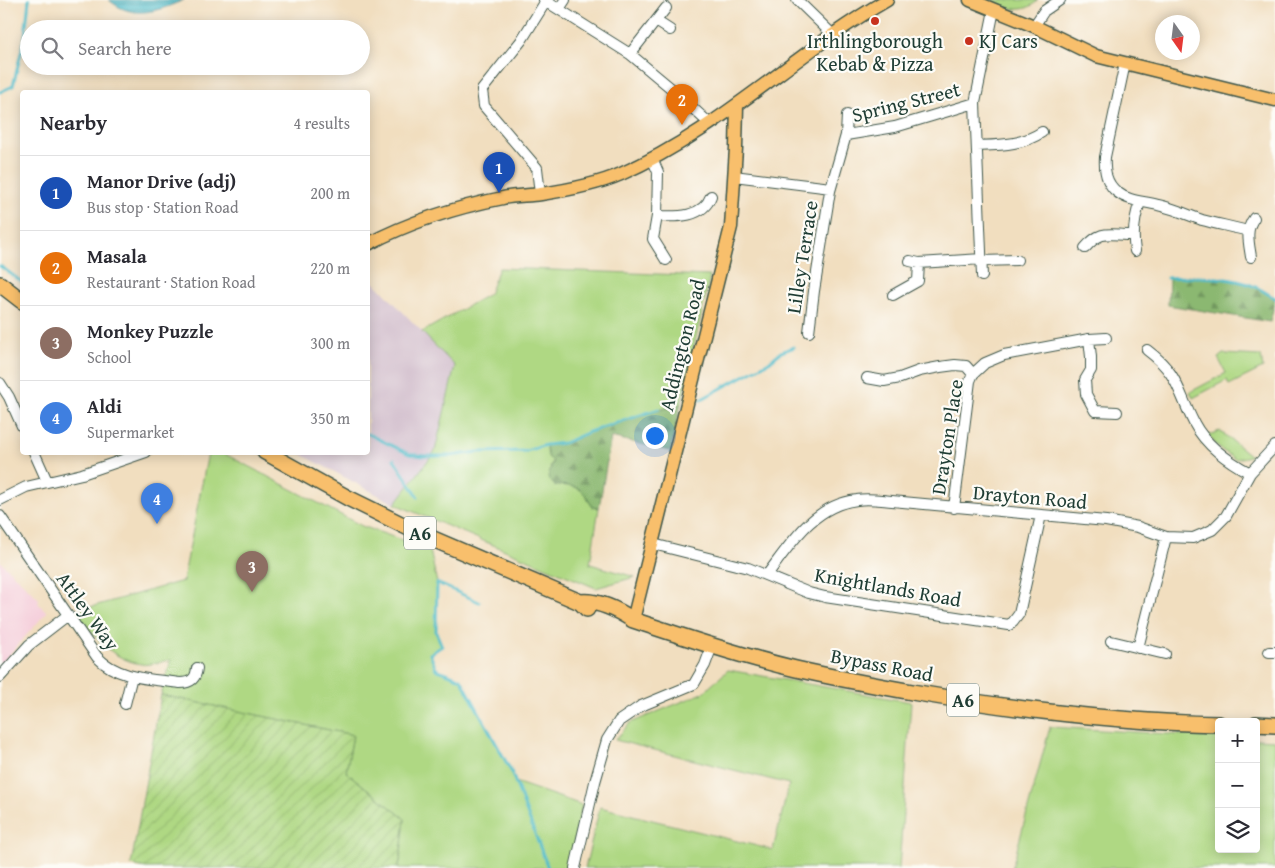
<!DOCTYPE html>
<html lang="en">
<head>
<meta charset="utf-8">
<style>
	body { margin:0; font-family:"Gentium Book Plus",serif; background:#f2f2f3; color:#2b2b33 }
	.controls { position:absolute; right:15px; bottom:15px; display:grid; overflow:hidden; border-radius:5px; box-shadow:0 2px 12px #0003 }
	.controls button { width:45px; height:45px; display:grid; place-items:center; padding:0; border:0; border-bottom:1px solid #e1e1e2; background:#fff; color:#2b2b33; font:25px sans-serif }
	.compass { position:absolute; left:1155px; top:15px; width:45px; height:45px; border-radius:50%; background:#fff; box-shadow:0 2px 12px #0003; rotate:166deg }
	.you { position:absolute; left:654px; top:435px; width:18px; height:18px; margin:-12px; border:4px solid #fff; border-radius:50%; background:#1a73e8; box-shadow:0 0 0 8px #1a73e833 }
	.badge { display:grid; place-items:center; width:32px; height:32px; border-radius:50%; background:#ea580c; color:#fff; font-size:16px; font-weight:700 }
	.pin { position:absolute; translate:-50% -41px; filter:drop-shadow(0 1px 2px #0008) }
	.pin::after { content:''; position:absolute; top:26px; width:18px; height:15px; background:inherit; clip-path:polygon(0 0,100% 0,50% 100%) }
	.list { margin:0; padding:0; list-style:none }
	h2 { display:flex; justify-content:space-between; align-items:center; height:65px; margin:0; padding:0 20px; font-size:21px }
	h2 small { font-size:16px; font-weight:400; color:#7c7c81 }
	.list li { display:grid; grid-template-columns:32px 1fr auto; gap:15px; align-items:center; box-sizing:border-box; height:75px; padding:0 20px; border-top:1px solid #e1e1e2 }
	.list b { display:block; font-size:19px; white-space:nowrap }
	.list p { margin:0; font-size:16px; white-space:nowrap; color:#7c7c81 }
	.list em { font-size:16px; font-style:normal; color:#7c7c81 }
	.icon { flex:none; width:28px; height:28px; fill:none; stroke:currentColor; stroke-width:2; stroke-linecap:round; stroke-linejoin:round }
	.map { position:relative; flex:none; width:1275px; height:868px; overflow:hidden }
	.search { position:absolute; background:#fff; box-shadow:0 2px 12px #0003; left:20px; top:20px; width:350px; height:55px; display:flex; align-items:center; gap:12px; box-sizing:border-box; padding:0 18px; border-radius:28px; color:#7c7c81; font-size:19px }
	.panel { position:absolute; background:#fff; box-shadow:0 2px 12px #0003; left:20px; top:90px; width:350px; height:365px; border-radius:5px }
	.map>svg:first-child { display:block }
	.built { fill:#f5cfdb }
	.industrial { fill:#d1bdcc }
	.green { fill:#afd883; stroke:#678a5c }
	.forest { fill:url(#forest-firs); stroke:#557a52 }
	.garden { fill:url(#garden-furrows); stroke:#678a5c }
	.water { fill:url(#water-rules); stroke:#367c7e }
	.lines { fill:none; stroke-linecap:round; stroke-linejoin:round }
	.stream { stroke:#4ebbc9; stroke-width:3 }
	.minor-casing { stroke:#3e5549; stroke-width:12 }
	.major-casing { stroke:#3e5549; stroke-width:15 }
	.highway-casing { stroke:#3e5549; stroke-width:18 }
	.minor { stroke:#fff; stroke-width:10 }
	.major { stroke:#f8bf6c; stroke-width:12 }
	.highway { stroke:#f8bf6c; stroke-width:15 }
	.poi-dot { fill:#c8321e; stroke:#fdfcf7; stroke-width:2 }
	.labels { text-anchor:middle; stroke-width:4.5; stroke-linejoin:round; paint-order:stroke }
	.shield { fill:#fdfcf7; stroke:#62766e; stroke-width:1 }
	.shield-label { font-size:19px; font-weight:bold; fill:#1f3d34 }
	.poi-label { font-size:20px; fill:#1f3d34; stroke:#fdfcf7 }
	.street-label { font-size:20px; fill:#1f3d34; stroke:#fdfcf7 }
</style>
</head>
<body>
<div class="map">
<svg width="1275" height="868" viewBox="0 0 1275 868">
	<defs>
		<pattern id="forest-firs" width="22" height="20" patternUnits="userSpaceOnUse" patternTransform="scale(1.25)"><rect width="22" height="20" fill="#8bb871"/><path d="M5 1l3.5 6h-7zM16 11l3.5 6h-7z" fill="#71975e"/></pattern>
		<pattern id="garden-furrows" width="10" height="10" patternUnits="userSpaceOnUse" patternTransform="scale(1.25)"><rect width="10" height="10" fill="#afd883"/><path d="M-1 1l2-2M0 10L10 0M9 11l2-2" fill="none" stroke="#96ba72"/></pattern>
		<pattern id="water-rules" width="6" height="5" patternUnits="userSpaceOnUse" patternTransform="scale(1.25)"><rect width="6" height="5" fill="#4ebbc9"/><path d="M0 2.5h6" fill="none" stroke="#4099a4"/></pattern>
	</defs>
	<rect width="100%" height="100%" fill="#fdfcf7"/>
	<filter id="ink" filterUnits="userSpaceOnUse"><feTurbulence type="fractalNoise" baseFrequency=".02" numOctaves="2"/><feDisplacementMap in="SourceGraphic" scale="10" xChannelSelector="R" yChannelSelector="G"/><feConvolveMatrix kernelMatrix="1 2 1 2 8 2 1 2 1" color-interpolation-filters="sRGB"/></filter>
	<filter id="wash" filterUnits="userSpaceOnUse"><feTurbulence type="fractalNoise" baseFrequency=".0096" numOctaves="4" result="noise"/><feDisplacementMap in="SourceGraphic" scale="20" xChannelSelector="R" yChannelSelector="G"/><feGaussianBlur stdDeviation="1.12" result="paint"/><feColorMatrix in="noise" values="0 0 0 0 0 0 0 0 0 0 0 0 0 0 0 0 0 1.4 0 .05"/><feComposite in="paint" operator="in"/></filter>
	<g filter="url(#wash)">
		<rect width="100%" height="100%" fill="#f1debf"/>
		<!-- built -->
		<path class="built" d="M0,561l39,38 -1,4 9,9 -47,53z"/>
		<!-- industrial -->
		<path class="industrial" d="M368,276l87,90 -20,85 -40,53 -96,-51 69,-1z"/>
		<!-- green -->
		<path class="green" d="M990,0h48c-13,15 -32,9 -48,0z
			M499,268l211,8 -29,128 -44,12 -48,16 -25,11 -18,2 7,16 -3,6 4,18c22,1 28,0 38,21l7,2 -9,56 45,13 -39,11 -201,-84 40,-53 20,-85 -33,-34 67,-38z
			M1223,354l38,2 2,12 -34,17 -2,-5 -34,18 -3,-6 36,-19 -8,-15z
			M1220,431l31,25 -16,3 -16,-11 -11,-13z
			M208,453h15l139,73 68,24 7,33 -1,49 6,14 -12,9 6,14 25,10 50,92 4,11 67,23 -13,63h-170l6,-49 -59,-47 7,-37 -192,-40 10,-35c-9,1 -22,6 -30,4 -31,-5 -48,-29 -65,-53l107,-30z
			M728,670l183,32 -12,166h-314l15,-61 173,43 16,-66 -174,-44 15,-17 73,-30z
			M1050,727l169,10v112h37v-110l19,1v128h-263z"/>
		<!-- forest -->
		<path class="forest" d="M1188,276c22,1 74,4 87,25l-5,21 -102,-17 1,-27z
			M681,404l-11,47 -59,-14 -12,71 -7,-1c-10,-22 -16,-21 -38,-22l-6,-8 5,-16 -5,-4 -2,-12 18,-2 25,-11 48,-16z"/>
		<!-- garden -->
		<path class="garden" d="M161,695l192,40 -7,37 59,47 -6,49h-253l-15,-3z"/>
		<!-- water -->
		<path class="water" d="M109,0h75c-26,11 -51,21 -75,0z"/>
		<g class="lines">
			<!-- stream -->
			<path class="stream" d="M0,92l13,-6 12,-50 4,-36
				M0,266l22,16
				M1167,278c28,-2 66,-2 91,10 6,3 11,7 17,10
				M700,400l69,-38 12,-10 13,-5
				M368,434l41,20 15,2h27l27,-4 48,-1 20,-6 18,-2 25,-11 70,-23
				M394,459l24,38
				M479,602l-42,-19 -1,49 6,14 -12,8 6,15 25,10 50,92 37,97"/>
		</g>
	</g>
	<g filter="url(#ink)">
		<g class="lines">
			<defs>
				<path id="minor" d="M544,0l86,54 42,35 38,35
					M797,0l36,35
					M559,9l6,-9
					M656,21l14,9
					M1034,26l10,-15 16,-11
					M630,54l36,-46
					M1125,63l-20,94c-1,14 1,26 12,35 12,10 27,9 41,13 15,3 30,10 44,15 15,4 31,7 46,11
					M846,135l49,-8 80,-24
					M977,146c23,-1 46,-1 65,-14
					M652,158l6,14 -1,44 -4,23 13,21
					M734,176l97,12
					M540,194l-3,-26 -53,-62 -2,-16 39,-49 25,-40
					M657,216c20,1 46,2 54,-20
					M1085,248c17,-19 23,-13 47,-13
					M1135,251c-3,-18 -1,-32 5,-49
					M1251,257c-2,-14 -6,-27 3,-39
					M910,261l9,2 63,-4
					M982,261l35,-1
					M982,276l-7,-173 19,-93
					M893,295l25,-14 1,-18
					M809,332l5,-41 16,-100 16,-56 1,-20
					M1089,339l2,18v13l-6,10 1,14 9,17 22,1
					M1147,350c32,24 30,40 47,73 12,23 34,38 56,50
					M867,378l17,3 16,-3 19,-7 21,-4 15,-2 11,1 7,8
					M0,383l9,14 13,29
					M34,452l13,29
					M0,500l26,-13 56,-13 64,-22
					M954,508l16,-127 3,-7 12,-11 19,-8 85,-16 17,-1
					M0,516l97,141c21,22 54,22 83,26 11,0 16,-4 17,-15
					M653,544l95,24 61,25 16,4 184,28 4,-3 6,-8 22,-99
					M767,575c24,-32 47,-70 90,-75 11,-2 23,0 35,1l214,20 32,6 28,10 27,1 19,-8 14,-14 24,-43 25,-27
					M1111,641l54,13
					M1138,648l28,-111
					M1269,652h6
					M0,677l29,-32 39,-30
					M125,704l7,-28
					M575,868l20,-86 12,-42 12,-19 22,-15 53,-22 11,-19 7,-19"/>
				<path id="major" d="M970,0l64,26 62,30 179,44
					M368,244c42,-22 89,-37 135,-46 12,-3 25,-2 38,-4 27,-4 55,-9 80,-20 98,-43 174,-121 266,-174
					M633,620l98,-393 5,-79 1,-43"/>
				<path id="highway" d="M0,284l22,17
					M265,452l83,46 71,35 161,69 7,7
					M580,602c18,-2 38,8 53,18 54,18 108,36 163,49 40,9 82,17 122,24 100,17 200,29 301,31
					M1256,724l19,1"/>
			</defs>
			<!-- minor casing -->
			<use href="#minor" class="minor-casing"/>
			<!-- major casing -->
			<use href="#major" class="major-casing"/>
			<!-- highway casing -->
			<use href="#highway" class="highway-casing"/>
			<!-- minor -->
			<use href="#minor" class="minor"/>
			<!-- major -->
			<use href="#major" class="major"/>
			<!-- highway -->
			<use href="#highway" class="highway"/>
		</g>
	</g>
	<!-- markers -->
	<g class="poi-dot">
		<circle cx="875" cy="21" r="5"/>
		<circle cx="969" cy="41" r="5"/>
	</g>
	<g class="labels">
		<!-- shield labels -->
		<g class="shield">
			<rect x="404" y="516.5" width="32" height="33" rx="4"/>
			<rect x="947" y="683.5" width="32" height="33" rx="4"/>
		</g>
		<g class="shield-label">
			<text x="420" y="540">A6</text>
			<text x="963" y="707">A6</text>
		</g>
		<!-- poi labels -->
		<g class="poi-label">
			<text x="875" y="48">Irthlingborough<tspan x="875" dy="23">Kebab &amp; Pizza</tspan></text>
			<text x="979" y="48" text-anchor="start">KJ Cars</text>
		</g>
		<!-- street labels -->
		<g class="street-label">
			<text transform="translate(906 102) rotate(-14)" y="7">Spring Street</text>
			<text transform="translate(802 257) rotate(-81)" y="7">Lilley Terrace</text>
			<text transform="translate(682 345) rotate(-76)" y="7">Addington Road</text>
			<text transform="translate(947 437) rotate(-81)" y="7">Drayton Place</text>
			<text transform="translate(1030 497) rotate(5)" y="7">Drayton Road</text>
			<text transform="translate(888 587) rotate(10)" y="7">Knightlands Road</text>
			<text transform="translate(88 611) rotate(54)" y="7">Attley Way</text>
			<text transform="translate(882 665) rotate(11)" y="7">Bypass Road</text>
		</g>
	</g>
</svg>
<div class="controls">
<button>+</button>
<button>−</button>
<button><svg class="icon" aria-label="layers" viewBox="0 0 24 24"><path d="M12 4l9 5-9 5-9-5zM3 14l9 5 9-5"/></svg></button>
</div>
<svg class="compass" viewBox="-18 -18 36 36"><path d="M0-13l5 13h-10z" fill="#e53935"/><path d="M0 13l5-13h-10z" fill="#7c7c81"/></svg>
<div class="you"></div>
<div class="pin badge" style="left:499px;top:193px;background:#1a4fb4">1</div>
<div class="pin badge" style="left:682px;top:125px;background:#e8710a">2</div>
<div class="pin badge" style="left:252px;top:592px;background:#8d6e63">3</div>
<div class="pin badge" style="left:157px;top:524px;background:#3f7fe0">4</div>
<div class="search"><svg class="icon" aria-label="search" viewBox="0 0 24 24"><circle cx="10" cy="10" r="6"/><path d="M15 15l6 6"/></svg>Search here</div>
<section class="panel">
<h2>Nearby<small>4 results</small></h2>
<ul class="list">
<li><span class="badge" style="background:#1a4fb4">1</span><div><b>Manor Drive (adj)</b><p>Bus stop · Station Road</p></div><em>200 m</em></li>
<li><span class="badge" style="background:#e8710a">2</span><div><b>Masala</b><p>Restaurant · Station Road</p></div><em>220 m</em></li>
<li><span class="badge" style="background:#8d6e63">3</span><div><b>Monkey Puzzle</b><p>School</p></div><em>300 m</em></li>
<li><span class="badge" style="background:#3f7fe0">4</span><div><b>Aldi</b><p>Supermarket</p></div><em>350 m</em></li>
</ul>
</section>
</div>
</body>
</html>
